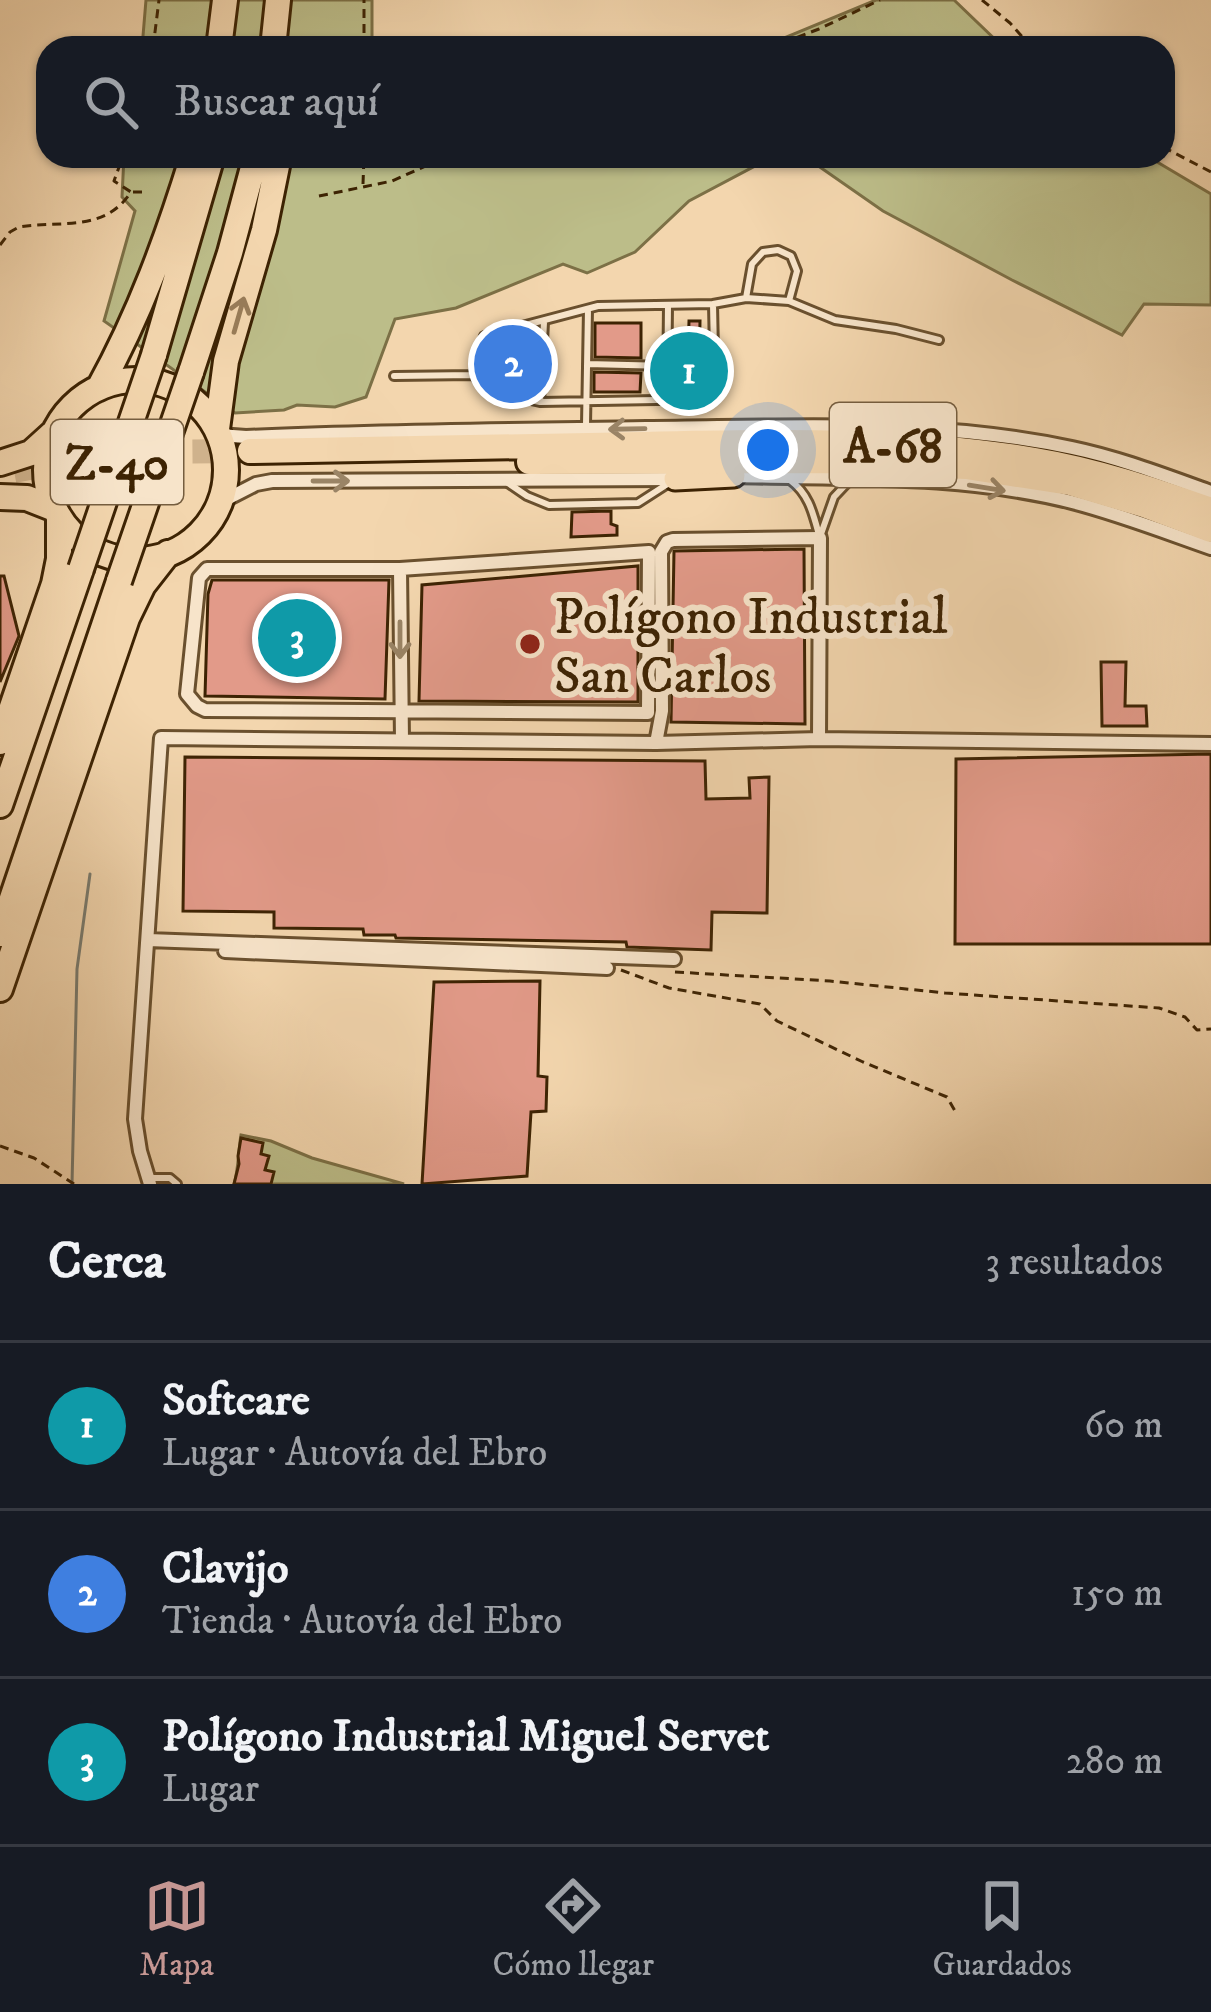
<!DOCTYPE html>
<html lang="es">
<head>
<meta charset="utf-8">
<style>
	body { margin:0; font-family:"IM FELL DW Pica",serif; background:#20242c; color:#f1f3f6 }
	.you { position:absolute; left:768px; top:450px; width:42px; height:42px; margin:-30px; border:9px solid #fff; border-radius:50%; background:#1a73e8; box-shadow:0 0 0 18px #1a73e833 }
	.badge { display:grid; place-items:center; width:78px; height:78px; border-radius:50%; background:#c59692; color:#fff; font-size:39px; font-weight:700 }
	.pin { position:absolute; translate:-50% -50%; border:6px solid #fff; box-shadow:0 3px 12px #0006 }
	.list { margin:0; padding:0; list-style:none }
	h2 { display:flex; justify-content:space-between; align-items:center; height:156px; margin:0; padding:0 48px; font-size:51px }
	h2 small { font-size:39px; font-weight:400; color:#9ea1a6 }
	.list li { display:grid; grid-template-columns:78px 1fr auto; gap:36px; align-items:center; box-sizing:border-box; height:168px; padding:0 48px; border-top:3px solid #363941 }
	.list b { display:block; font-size:45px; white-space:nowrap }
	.list p { margin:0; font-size:39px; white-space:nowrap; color:#9ea1a6 }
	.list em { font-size:39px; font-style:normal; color:#9ea1a6 }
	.icon { flex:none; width:66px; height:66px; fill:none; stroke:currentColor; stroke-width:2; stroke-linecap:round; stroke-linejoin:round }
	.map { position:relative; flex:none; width:1211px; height:1184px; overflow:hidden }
	.search { position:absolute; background:#171b24; box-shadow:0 3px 9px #0004; left:36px; right:36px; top:36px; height:132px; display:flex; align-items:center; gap:30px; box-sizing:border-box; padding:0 42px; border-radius:36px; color:#9ea1a6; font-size:45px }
	.sheet { height:660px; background:#171b24 }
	nav { display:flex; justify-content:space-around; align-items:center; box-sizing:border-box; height:168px; border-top:3px solid #363941; background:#171b24; font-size:33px; color:#9ea1a6 }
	nav a { display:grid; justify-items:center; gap:6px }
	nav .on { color:#c59692 }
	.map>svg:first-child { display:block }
	.green { fill:#bcbd89; stroke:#7c7046; stroke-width:3 }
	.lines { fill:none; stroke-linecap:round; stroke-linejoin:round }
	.stream { stroke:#797b6f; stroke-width:3 }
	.building { fill:#e29a89; stroke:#3d2303; stroke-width:3 }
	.motorway-tunnel { stroke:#cfb28c; stroke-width:24; stroke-dasharray:24 12; stroke-linecap:butt }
	.service-casing { stroke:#6a502e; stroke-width:12 }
	.minor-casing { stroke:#6a502e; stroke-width:18 }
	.trunk-casing { stroke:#3d2303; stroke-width:27 }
	.motorway-casing { stroke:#3d2303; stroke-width:30 }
	.path { stroke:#3d2303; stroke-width:3; stroke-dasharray:9 6; stroke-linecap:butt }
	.service { stroke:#f7e4ca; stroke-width:6 }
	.minor { stroke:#f7e4ca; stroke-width:12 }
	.trunk { stroke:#f3d6ae; stroke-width:21 }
	.motorway { stroke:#f3d6ae; stroke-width:24 }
	.motorway-bridge-casing { stroke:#3d2303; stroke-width:30; stroke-linecap:butt }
	.motorway-bridge { stroke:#f3d6ae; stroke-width:24 }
	.oneway { stroke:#987c58 }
	.oneway2 { stroke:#9a8466 }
	.poi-dot { fill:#8f2418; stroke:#f7e4ca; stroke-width:4.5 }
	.labels { text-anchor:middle; stroke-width:12; stroke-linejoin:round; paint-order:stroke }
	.shield { fill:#f7e4ca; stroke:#755d3f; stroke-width:3 }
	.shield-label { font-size:48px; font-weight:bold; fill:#3d2303 }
	.poi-label { font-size:51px; fill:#3d2303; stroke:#f7e4ca; text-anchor:start }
</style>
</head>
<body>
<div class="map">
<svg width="1211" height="1184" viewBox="0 0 1211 1184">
	<rect width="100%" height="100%" fill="#f3d6ae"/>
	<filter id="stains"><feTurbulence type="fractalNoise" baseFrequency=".00167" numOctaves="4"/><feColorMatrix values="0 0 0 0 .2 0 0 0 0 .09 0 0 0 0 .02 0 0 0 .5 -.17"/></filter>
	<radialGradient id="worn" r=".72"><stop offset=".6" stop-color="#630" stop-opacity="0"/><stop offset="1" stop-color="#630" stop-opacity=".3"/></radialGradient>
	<!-- green -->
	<path class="green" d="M146,0h226v48h-230z
		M876,0h78l50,48h-244z
		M124,156h254c26,12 39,11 64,0h332l-85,45 -54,51 -48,21 -24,-9 -107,44 -61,11 -29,78 -31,10 -38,-2 -13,5 -49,3 -131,-92 31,-110 -13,-14z
		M804,156h343l64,38v111l-67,-1 -22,31 -110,-55 -129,-69z
		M241,1135l30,6 41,17 92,26h-170c5,-17 4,-32 7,-49z"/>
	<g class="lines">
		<!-- stream -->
		<path class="stream" d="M72,1184l5,-215 13,-95"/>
	</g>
	<!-- building -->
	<path class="building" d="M689,321h11l-1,54h-21l1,-14h9z
		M595,323h46v35l-46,-1z
		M496,344l34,1 -1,39 -33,-1z
		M594,372l47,1 -1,19h-46z
		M611,511v13l6,2v9l-46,2 1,-25z
		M804,549l1,175 -134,-2 3,-171z
		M638,566v136l-219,-1 3,-116z
		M0,576h4l15,60 -19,46z
		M212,580h177l-4,119 -180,-3 3,-102z
		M1101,662h25l-1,44h21l1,20h-45z
		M1211,754v190h-256l1,-185z
		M185,757l520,4 1,38 44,-1 -1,-20 20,-1 -2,136 -55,-1 -1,38 -84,-3 -1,-5 -230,-4 -1,-3h-31l-1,-6 -89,-1v-16l-91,-1z
		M540,981l-2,95 9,1 -1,34 -15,1 -4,64 -105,8 12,-202z
		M241,1138l22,5 -2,11 8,2 -4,14 9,2 -3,12h-37l5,-20 -1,-8z"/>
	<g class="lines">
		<!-- motorway-tunnel -->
		<path class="motorway-tunnel" d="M14,471l63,-12 59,-7 114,-1"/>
		<defs>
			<path id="service" d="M746,298l6,-34 11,-12 15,-2 13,6 6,15 -8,30
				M713,304l33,-6 43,3 46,19 61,9 43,11
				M587,364l81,2
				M394,376l79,-1 16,16 51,11 175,-3 -2,-95 -115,2 -114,30 -11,39
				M667,400l1,-95
				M540,402l4,-80
				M586,425l2,-116
				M790,480c19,14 23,33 29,55
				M508,483l19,13 22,9 89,-2 31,-20
				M821,534l13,-37 17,-18
				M151,1178h19l7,6"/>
			<path id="minor" d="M219,435l27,2c133,-6 267,-7 400,-9 141,-1 287,-10 426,20 48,10 94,28 139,44
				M734,476c112,3 228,-2 338,26 47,12 93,30 139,46
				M219,503l37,-19 16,-3 403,-2
				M649,552l-1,161 -443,-3 -8,-4 -10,-12 12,-116 8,-9h193z
				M400,569l2,171
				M656,743l6,-32 -1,-159 6,-10 6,-2 147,-2 -1,201
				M148,940l526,19
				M225,951l382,17
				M150,1184l-10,-33 -5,-32 26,-381 495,5 163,-4 392,5"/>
			<path id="trunk" d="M675,479l59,-3"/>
			<path id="motorway" d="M219,48l6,-48
				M273,48l5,-48
				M154,355l58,-199
				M191,372l39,-119 26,-97
				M46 470a90 90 0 1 1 180 0a90 90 0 1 1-180 0Z
				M99,388c41,-74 69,-151 94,-232
				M217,429l9,-68 38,-131 15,-74
				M250,451c131,-3 262,-5 393,-7 131,-3 263,-6 392,16 61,10 119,30 176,50
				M529,462l311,-1 126,6 104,16 74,22 67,25
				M0,463l31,-10 21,-19
				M0,497l27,1 28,11
				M0,742l54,-158 5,-25v-42
				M0,805l81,-236
				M0,934l119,-353
				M0,989l127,-371 16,-33 25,-32"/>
		</defs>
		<!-- service casing -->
		<use href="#service" class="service-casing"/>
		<!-- minor casing -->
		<use href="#minor" class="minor-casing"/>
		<!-- trunk casing -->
		<use href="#trunk" class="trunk-casing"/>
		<!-- motorway casing -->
		<use href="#motorway" class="motorway-casing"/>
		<!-- path -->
		<path class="path" d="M982,0l28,23 22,25
			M153,48l6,-48
			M364,48v-48
			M769,48l50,-19 61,-29
			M1163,147l48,25
			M363,184l1,-28
			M133,192h12
			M319,196l73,-15 56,-25
			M0,245l10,-13 9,-5c42,-7 85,6 112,-35l-17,-11 9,-25
			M621,970l48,18 91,16 17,17 86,41 84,35 8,14
			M675,972l155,9 115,12 214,15 26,9 12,13 14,-1
			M0,1146l34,12 40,26"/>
		<!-- service -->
		<use href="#service" class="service"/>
		<!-- minor -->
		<use href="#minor" class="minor"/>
		<!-- trunk -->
		<use href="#trunk" class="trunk"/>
		<!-- motorway -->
		<use href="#motorway" class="motorway"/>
		<defs>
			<path id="motorway-bridge" d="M81,569l73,-214
				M119,581l72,-209"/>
		</defs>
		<!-- motorway-bridge casing -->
		<use href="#motorway-bridge" class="motorway-bridge-casing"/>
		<!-- motorway-bridge -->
		<use href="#motorway-bridge" class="motorway-bridge"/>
	</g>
	<!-- one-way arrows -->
	<defs><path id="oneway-shaft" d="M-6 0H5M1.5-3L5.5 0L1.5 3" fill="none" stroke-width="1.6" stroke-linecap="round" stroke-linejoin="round" transform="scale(3)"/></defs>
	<use class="oneway" href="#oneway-shaft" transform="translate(239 315) rotate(-74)"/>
	<g class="oneway2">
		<use href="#oneway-shaft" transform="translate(627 429) rotate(179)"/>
		<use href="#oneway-shaft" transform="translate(331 481)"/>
		<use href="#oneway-shaft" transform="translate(987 488) rotate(9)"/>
		<use href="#oneway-shaft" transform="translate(400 640) rotate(90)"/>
	</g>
	<!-- markers -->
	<circle class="poi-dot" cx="530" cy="644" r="12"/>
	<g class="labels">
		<!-- shield labels -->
		<g class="shield">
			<rect x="830" y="403" width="126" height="84" rx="9"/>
			<rect x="51" y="420" width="132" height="84" rx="9"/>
		</g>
		<g class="shield-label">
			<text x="893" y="462">A-68</text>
			<text x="117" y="479">Z-40</text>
		</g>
		<!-- poi labels -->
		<g class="poi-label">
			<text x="554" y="633">Polígono Industrial<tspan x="554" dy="59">San Carlos</tspan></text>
		</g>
	</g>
	<rect width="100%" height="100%" filter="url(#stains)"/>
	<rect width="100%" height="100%" fill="url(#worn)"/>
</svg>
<div class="you"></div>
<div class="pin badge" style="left:689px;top:371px;background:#0f9aa8">1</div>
<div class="pin badge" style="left:513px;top:364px;background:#3f7fe0">2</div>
<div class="pin badge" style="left:297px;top:638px;background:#0f9aa8">3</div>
<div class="search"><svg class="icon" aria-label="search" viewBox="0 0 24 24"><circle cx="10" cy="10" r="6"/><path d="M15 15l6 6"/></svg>Buscar aquí</div>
</div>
<section class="sheet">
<h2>Cerca<small>3 resultados</small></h2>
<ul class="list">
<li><span class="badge" style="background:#0f9aa8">1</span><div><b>Softcare</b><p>Lugar · Autovía del Ebro</p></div><em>60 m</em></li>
<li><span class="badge" style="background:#3f7fe0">2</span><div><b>Clavijo</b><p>Tienda · Autovía del Ebro</p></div><em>150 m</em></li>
<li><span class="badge" style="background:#0f9aa8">3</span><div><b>Polígono Industrial Miguel Servet</b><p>Lugar</p></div><em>280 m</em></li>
</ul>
</section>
<nav>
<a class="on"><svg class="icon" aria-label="map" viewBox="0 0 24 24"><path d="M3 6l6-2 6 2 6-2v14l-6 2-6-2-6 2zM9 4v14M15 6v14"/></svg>Mapa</a>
<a><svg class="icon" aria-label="directions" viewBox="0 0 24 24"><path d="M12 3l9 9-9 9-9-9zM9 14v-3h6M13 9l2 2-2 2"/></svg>Cómo llegar</a>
<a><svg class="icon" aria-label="saved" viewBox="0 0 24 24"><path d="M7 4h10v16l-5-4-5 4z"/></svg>Guardados</a>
</nav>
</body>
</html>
